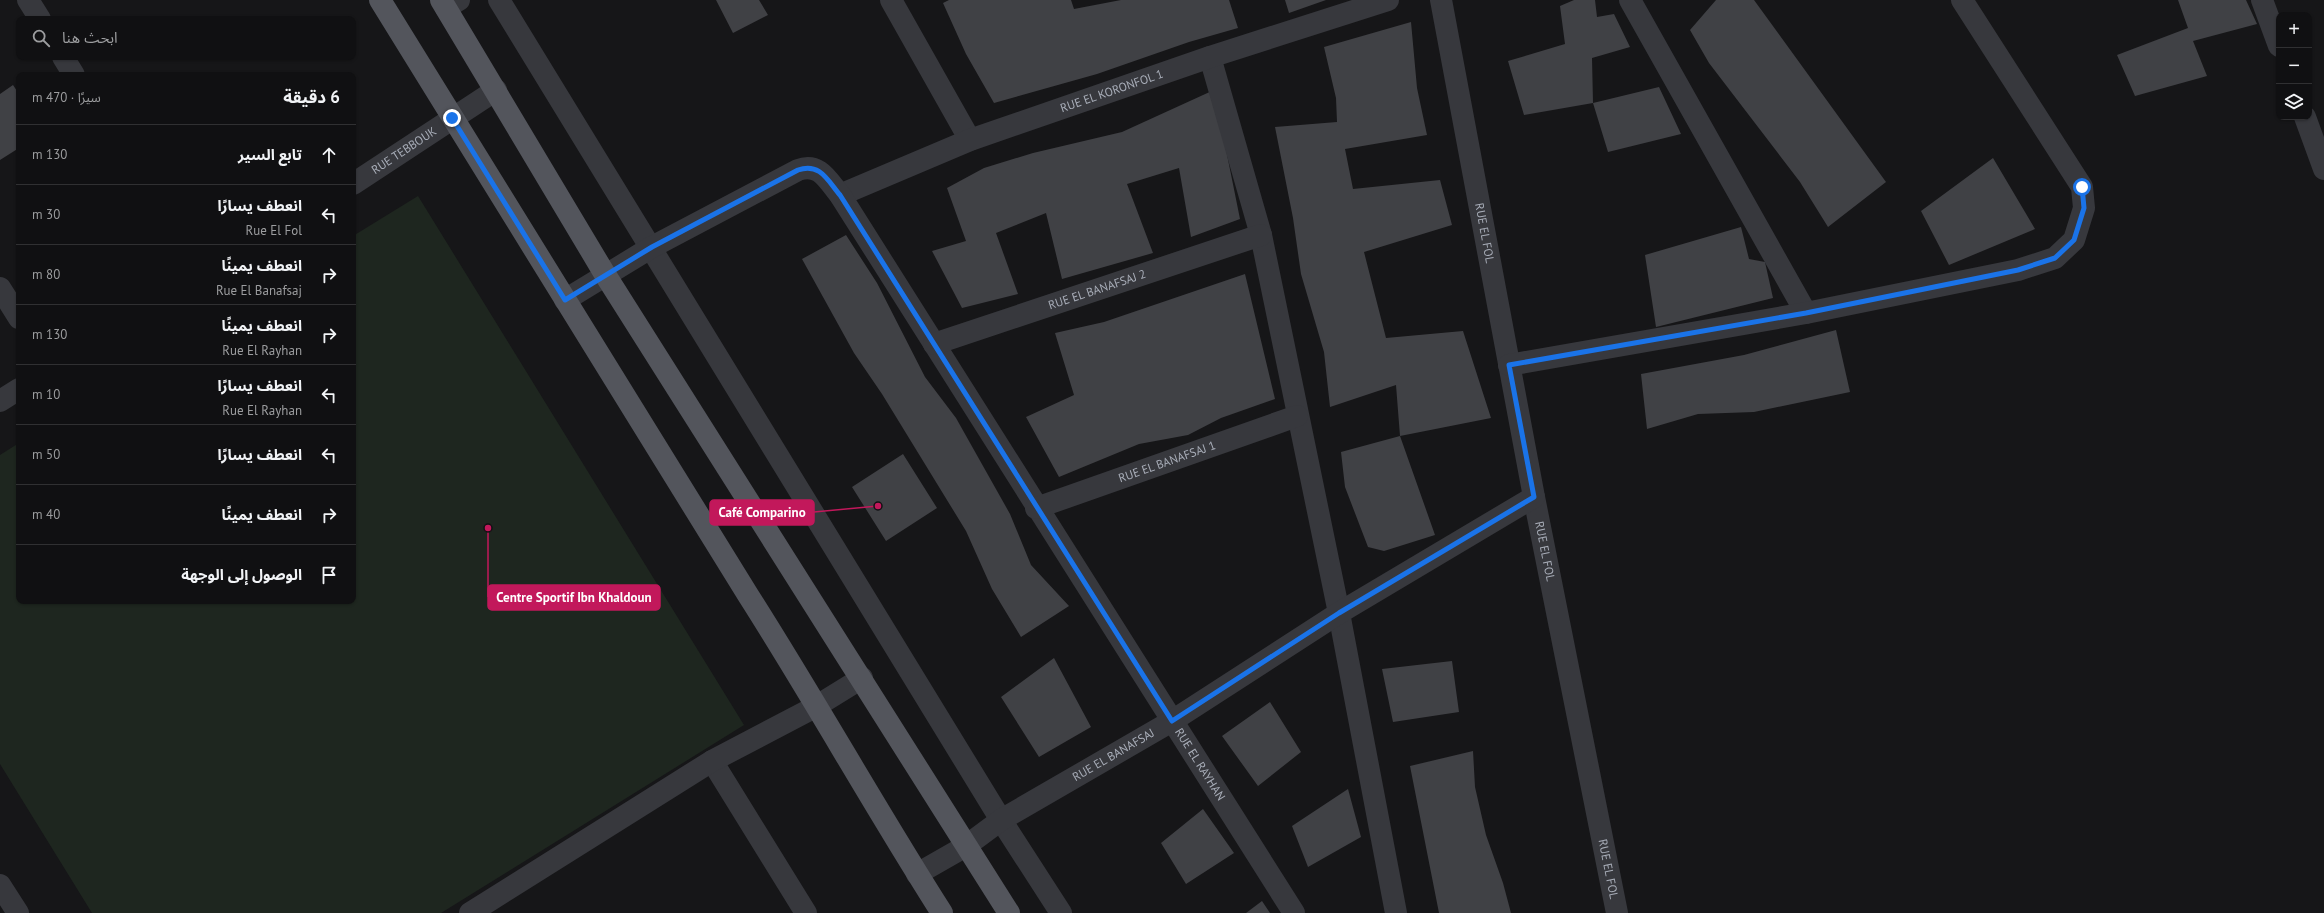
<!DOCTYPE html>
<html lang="ar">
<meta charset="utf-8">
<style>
body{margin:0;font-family:"PT Sans","Noto Sans Arabic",sans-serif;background:#1e1e20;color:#f1f3f6;direction:rtl}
.controls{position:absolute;right:12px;top:12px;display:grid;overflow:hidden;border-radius:8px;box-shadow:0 1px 3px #0004}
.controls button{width:36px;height:36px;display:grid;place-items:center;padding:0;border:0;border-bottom:1px solid #303032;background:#101012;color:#f1f3f6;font:20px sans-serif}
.stop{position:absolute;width:12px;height:12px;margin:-9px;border:3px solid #1a73e8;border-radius:50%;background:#fff}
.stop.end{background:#1a73e8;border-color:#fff;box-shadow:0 1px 4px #0008}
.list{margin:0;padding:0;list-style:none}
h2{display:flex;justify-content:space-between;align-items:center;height:52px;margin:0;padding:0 16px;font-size:17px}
h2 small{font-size:13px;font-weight:400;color:#9c9d9f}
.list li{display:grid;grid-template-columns:26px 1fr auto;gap:12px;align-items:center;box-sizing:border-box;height:60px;padding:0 16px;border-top:1px solid #303032}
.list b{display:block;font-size:15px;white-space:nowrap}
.list p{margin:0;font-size:13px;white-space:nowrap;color:#9c9d9f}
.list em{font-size:13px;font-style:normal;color:#9c9d9f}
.icon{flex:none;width:22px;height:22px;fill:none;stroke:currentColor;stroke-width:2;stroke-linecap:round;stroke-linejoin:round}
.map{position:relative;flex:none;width:2324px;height:913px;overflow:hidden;direction:ltr}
.search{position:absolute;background:#101012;box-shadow:0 1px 3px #0004;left:16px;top:16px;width:340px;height:44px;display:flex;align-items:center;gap:10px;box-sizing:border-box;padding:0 14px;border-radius:8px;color:#9c9d9f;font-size:15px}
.panel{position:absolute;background:#101012;box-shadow:0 1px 3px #0004;left:16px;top:72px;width:340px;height:532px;border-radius:8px;direction:rtl}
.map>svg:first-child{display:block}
.green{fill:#1e261f}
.building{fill:#404145}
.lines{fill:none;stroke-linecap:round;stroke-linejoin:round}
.minor{stroke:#37383d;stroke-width:22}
.major{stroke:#53555c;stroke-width:22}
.route{stroke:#1a73e8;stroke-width:5}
.labels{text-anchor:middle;stroke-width:3;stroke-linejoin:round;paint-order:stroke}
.street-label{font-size:12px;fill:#a8adb8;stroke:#111113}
.leader{fill:none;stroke:#c2185b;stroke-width:1.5}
.callout-dot{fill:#c2185b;stroke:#111113;stroke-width:1.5}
.callout{fill:#c2185b;stroke:#c2185b;stroke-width:1.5}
.callout-label{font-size:13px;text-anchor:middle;font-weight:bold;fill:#fff}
</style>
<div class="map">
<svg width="2324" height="913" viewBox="0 0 2324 913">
<rect width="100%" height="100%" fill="#161618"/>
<path class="green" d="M418,196l326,529 -303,188h-349l-92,-149v-309l19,-12v158h334v-365z"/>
<path class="building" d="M716,0h43l9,15 -35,18z
M949,0h122l3,9 47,-9h108l9,28 -49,14 -92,32 -103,29 -28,-49 -23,-51z
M1285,0h41l-37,13z
M1574,0h21l2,17 17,-3 16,33 -38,11 1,45 -69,12 -16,-54 57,-17 -5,-38z
M1716,0h38l132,182 -58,45 -28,-45 -91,-119 -19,-33z
M2178,0h68l11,24 -64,17 14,35 -72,20 -18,-41 71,-27z
M1411,22l6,66 10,47 -82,14 8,40 87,-9 12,45 -88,27 22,86 77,-7 28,87 -91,18 -4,-51 -66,22 -6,-55 -23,-78 -8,-56 -18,-91 62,-5 -1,-24 -12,-51z
M13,85l6,9v54l-19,12v-66z
M1659,87l22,47 -73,18 -15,-49z
M1214,90l26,129 -49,18 -12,-69 -52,16 26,69 -91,26 -16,-66 -50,20 22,61 -56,14 -30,-57 34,-10 -19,-53 37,-20 49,-15 89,-21z
M1993,158l42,71 -86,36 -28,-54z
M1741,227l8,32 16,3 8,36 -117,29 -11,-72z
M846,235l31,48 48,94 31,41 54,96 21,51 38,41 -48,31 -29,-48 -26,-58 -84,-137 -28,-41 -52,-94z
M1245,274l30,125 -54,19 -33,17 -49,9 -80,33 -33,-60 48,-22 -19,-62 49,-11z
M1836,330l14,62 -96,20 -56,2 -51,15 -6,-55 103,-19z
M1400,436l35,99 -51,16 -16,-4 -23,-60 -4,-35z
M903,454l34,54 -51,33 -34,-54z
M1054,658l37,69 -52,30 -38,-60z
M1452,661l7,51 -66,10 -11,-53z
M1270,702l31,50 -43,34 -36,-50z
M1473,751l2,36 11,48 17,48 8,30h-72l-29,-147z
M1348,789l13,48 -53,30 -16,-41z
M1203,809l31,44 -48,31 -25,-41z
M1262,901l8,12h-24z"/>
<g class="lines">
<g class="minor">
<path d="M28,0l12,19"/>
<path d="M499,0l502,820 60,93"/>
<path d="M891,0l79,140"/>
<path id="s1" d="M1441,0l93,497 83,416"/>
<path d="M1630,0l176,313"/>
<path d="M2262,0l17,46"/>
<path d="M446,8l13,-8"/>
<path d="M63,57l11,18"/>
<path d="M1210,57l51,178 78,378 57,300"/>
<path d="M2305,117l19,52"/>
<path id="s2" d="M353,184l143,-94"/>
<path id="s3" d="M840,195l130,-55 240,-83 178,-57"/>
<path d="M0,288l19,30"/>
<path id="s4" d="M565,300l87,-53 146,-77c22,-8 30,11 42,25l454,718"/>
<path id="s5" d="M934,344l327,-109"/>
<path d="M1509,365l297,-52 212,-43 37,-12 19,-18 10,-32 -2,-21 -120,-187"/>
<path d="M0,401l19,-12"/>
<path id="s6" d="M1036,508l261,-92"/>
<path d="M712,761l94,152"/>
<path id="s7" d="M917,874l49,-28 35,-26 171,-99 167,-108 195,-116"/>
<path d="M0,885l18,28"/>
<path d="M470,913l242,-152 103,-54 47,-29"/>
</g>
<path class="major" d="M380,0l368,595c67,105 127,213 194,318
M441,0l165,276 403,637"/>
</g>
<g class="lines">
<path class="route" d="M452,118l113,182 87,-53 146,-77c22,-8 30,11 42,25l332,526 167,-108 195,-116 -25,-132 297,-52 212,-43 37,-12 19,-18 10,-32 -2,-21"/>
</g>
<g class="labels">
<g class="street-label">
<text dy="4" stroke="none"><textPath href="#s3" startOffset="291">RUE EL KORONFOL 1</textPath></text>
<text dy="4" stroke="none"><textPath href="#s2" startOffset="61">RUE TEBBOUK</textPath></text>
<text dy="4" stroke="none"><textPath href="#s1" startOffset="237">RUE EL FOL</textPath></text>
<text dy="4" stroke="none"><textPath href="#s5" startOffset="172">RUE EL BANAFSAJ 2</textPath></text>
<text dy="4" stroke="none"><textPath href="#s6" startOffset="139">RUE EL BANAFSAJ 1</textPath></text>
<text dy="4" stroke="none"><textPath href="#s1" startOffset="561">RUE EL FOL</textPath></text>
<text dy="4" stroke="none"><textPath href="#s7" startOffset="230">RUE EL BANAFSAJ</textPath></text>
<text dy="4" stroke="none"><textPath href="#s4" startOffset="994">RUE EL RAYHAN</textPath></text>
<text dy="4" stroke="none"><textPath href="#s1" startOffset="885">RUE EL FOL</textPath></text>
</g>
</g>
<path class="leader" d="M878 506L814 512M488 528L488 597"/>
<g class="callout-dot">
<circle cx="878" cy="506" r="4"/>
<circle cx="488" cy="528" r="4"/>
</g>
<g class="callout">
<rect x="710" y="500" width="104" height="25" rx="4"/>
<rect x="488" y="585" width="172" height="25" rx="4"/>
</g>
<g class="callout-label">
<text x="762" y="517">Café Comparino</text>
<text x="574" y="602">Centre Sportif Ibn Khaldoun</text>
</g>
</svg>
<div class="controls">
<button>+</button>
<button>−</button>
<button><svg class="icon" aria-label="layers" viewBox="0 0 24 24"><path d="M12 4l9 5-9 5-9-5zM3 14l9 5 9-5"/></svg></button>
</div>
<div class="stop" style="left:2082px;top:187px"></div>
<div class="stop end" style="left:452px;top:118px"></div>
<div class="search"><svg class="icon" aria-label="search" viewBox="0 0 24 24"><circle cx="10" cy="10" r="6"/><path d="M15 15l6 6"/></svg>ابحث هنا</div>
<section class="panel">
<h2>6 دقيقة<small>سيرًا · 470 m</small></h2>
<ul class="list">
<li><svg class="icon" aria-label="ahead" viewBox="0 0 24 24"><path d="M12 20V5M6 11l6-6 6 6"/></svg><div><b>تابع السير</b></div><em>130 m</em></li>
<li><svg class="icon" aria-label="left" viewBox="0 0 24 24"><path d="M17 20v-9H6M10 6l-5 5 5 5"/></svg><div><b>انعطف يسارًا</b><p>Rue El Fol</p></div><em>30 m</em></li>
<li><svg class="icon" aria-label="right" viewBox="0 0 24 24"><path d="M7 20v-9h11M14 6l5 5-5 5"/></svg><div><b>انعطف يمينًا</b><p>Rue El Banafsaj</p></div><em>80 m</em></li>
<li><svg class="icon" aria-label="right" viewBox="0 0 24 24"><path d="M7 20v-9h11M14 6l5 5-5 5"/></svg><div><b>انعطف يمينًا</b><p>Rue El Rayhan</p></div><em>130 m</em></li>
<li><svg class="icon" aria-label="left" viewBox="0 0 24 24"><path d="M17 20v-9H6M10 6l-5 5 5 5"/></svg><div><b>انعطف يسارًا</b><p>Rue El Rayhan</p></div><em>10 m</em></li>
<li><svg class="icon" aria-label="left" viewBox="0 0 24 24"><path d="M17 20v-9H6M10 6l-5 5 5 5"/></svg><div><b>انعطف يسارًا</b></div><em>50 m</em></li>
<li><svg class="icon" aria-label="right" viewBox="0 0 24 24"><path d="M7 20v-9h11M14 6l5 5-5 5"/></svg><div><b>انعطف يمينًا</b></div><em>40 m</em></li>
<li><svg class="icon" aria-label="arrive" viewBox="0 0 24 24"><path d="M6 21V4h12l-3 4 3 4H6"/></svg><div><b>الوصول إلى الوجهة</b></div></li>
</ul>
</section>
</div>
